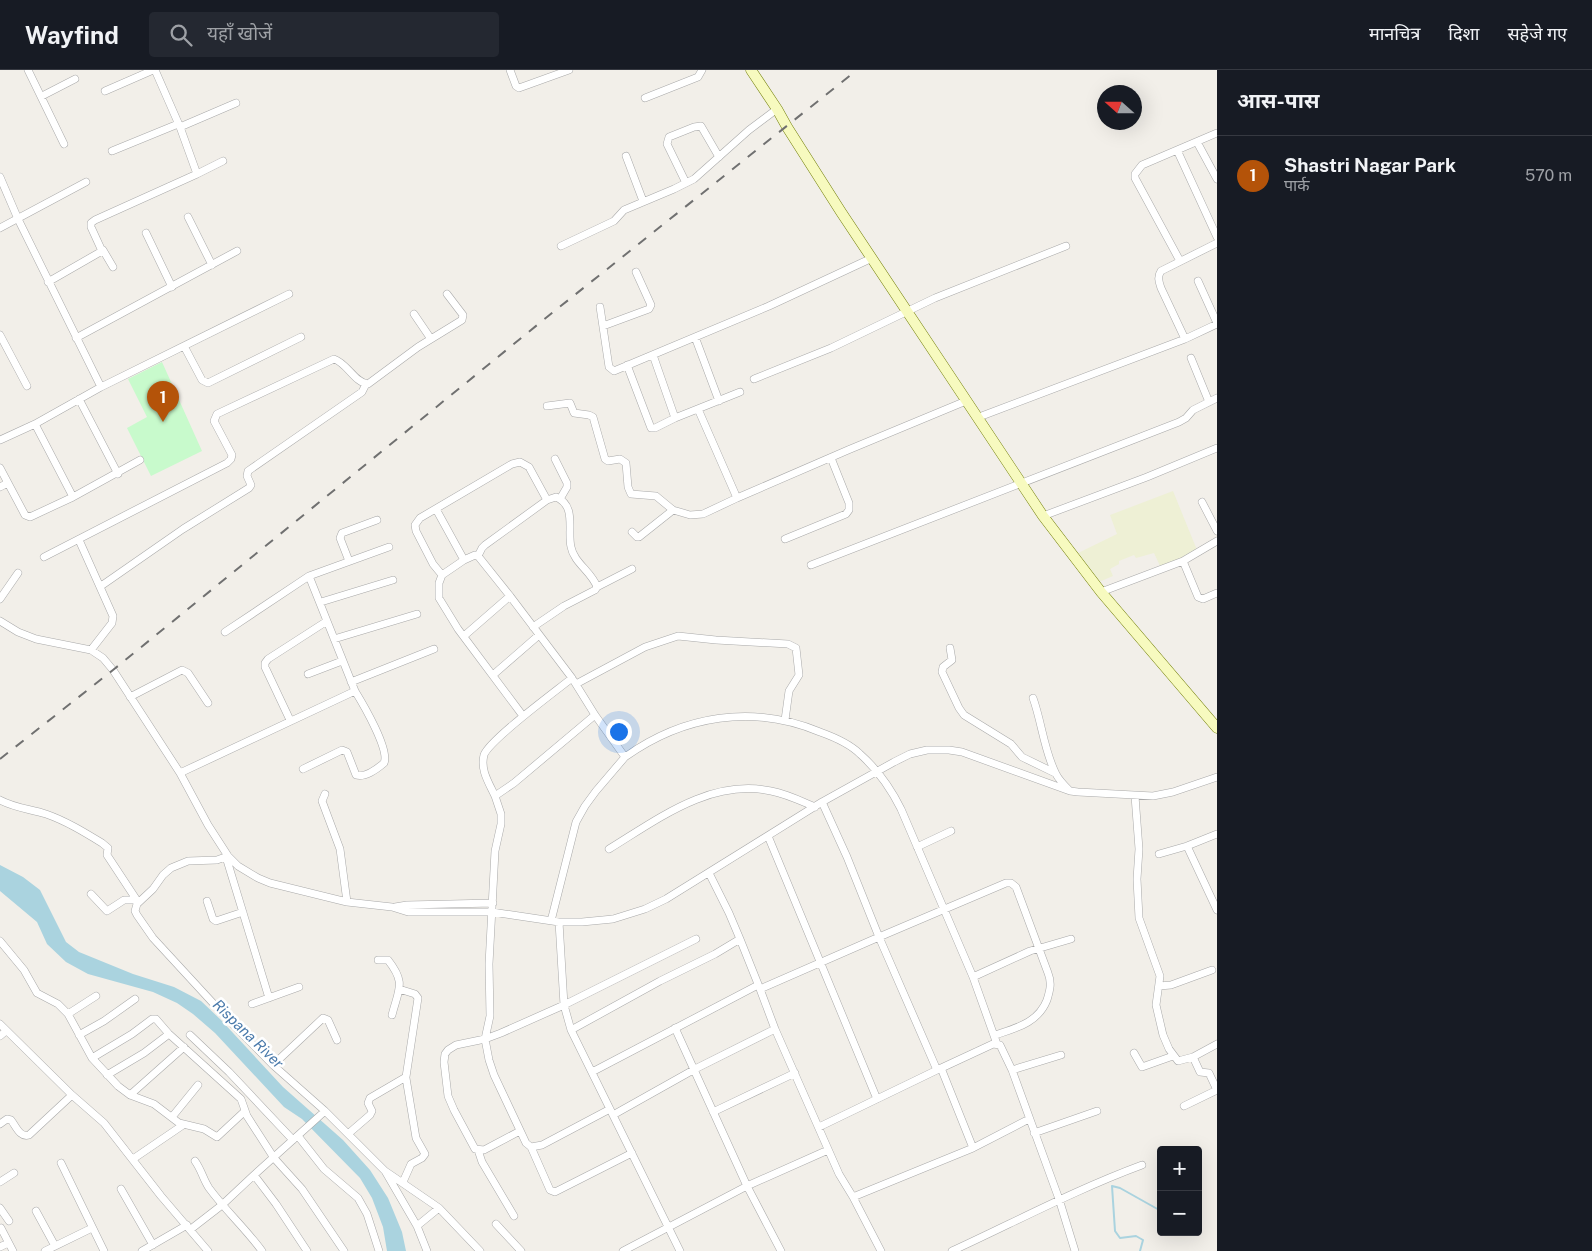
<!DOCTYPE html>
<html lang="hi">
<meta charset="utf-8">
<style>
body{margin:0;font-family:"Public Sans","Noto Sans Devanagari",sans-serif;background:#242831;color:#f1f3f6}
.controls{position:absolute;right:15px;bottom:15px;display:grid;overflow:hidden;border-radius:5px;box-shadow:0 5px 20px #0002}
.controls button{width:45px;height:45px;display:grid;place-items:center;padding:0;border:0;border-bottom:1px solid #363941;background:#171b24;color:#f1f3f6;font:25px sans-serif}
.compass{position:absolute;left:1097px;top:15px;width:45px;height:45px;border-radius:50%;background:#171b24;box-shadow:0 5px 20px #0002;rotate:291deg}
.you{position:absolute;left:618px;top:661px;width:18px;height:18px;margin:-12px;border:4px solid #fff;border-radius:50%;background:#1a73e8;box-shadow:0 0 0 8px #1a73e833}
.badge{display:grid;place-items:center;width:32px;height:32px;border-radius:50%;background:#b45309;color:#fff;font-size:16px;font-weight:700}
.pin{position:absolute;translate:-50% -41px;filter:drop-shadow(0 1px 2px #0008)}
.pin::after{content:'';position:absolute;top:26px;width:18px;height:15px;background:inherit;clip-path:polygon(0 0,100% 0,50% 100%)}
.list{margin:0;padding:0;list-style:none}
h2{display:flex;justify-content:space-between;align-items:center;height:65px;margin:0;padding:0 20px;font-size:21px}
h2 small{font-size:16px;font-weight:400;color:#9ea1a6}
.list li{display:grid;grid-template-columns:32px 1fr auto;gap:15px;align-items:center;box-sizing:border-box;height:80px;padding:0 20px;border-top:1px solid #363941}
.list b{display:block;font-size:19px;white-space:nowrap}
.list p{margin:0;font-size:16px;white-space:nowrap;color:#9ea1a6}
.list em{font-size:16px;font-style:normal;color:#9ea1a6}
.icon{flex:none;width:28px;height:28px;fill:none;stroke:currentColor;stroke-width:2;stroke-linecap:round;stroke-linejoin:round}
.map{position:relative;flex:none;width:1217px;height:1181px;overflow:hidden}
header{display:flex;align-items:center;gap:30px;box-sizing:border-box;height:70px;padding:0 25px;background:#171b24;border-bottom:1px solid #363941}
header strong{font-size:24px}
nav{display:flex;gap:28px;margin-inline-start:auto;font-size:18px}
.search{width:350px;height:45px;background:#242831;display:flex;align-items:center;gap:12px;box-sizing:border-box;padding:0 18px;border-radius:5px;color:#9ea1a6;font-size:19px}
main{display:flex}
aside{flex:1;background:#171b24}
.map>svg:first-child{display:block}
.farmland{fill:#eef0d5}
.park{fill:#c8facc}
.water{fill:#aad3df}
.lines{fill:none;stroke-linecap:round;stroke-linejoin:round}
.stream{stroke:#aad3df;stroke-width:2}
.street-casing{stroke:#a9a9a9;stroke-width:8}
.secondary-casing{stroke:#707d05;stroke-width:11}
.street{stroke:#fff;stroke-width:7}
.secondary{stroke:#f7fabf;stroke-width:10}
.rail{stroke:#707070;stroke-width:2;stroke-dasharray:10 10;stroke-linecap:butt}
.labels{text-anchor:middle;stroke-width:5;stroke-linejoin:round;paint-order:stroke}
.water-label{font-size:15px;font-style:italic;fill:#4a7aab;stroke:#fff}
</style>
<header>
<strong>Wayfind</strong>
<div class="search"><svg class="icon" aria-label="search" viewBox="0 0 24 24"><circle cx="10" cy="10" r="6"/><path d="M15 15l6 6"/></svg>यहाँ खोजें</div>
<nav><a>मानचित्र</a><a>दिशा</a><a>सहेजे गए</a></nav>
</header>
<main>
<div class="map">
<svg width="1217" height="1181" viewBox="0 0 1217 1181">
<rect width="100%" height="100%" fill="#f2efe9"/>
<path class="farmland" d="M1173,421l24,59 -15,9 -21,9 -7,-15 -18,5 -2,-3 -15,6v3l-9,5 3,7 -14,6 -23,-28 41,-20 -7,-19z"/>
<path class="park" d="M162,292l40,89 -51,25 -24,-48 20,-11 -19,-38z"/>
<path class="water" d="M0,795l23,12 17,13 26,52 13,10 54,22 41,13 27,14 20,19 62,67 60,53 27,30 18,28 14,34 4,19h-19l-4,-24 -11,-29 -12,-20 -58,-59 -18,-12 -69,-74 -22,-19 -16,-11 -24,-11 -65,-18 -22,-12 -19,-18 -10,-22 -37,-31z"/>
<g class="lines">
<path class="stream" d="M1140,1181l3,-11 -7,-4 -16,2 -5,-7 -3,-45 8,2 41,23"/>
<g class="street-casing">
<path id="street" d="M28,0l36,74
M510,0l6,16 3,2 50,-18
M105,21l48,-21
M42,26l33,-17
M645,28l53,-21 4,-7
M180,57l56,-24
M1197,72l20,37
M1177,80l40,87
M112,81l66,-27
M626,86l17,45
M197,104l26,-13
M0,107l18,42 83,168
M686,113l-19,-39 2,-7 25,-10 7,-1 18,31
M188,147l24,48
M0,158l86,-46
M146,163l26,54
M561,176l53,-25 10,-11 50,-21 20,-10 55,-49 28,-21
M103,180l10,17
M1180,191l-45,-83v-4l7,-9 75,-32
M1198,211l19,42
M48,212l54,-31 -11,-24v-4l4,-3 102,-46 -17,-47 -25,-57
M600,237l9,60 5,4 155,-65 103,-48
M414,244l17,25
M603,256l46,-17 2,-4 -15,-33
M0,265l27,51
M695,267l24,64
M76,268l161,-87
M1185,269l-24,-51c-2,-6 -4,-11 0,-17l56,-28
M184,276l18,34 6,3 93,-46
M653,285l22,63
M1191,288l18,44
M627,295l24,63h4l20,-10 65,-26
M754,309l77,-31 104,-50 131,-52
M79,329l39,75
M547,336l23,-3 4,10 15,2 4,2 12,42 3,2 12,-2 6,4 2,24 3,7 25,2 17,14 17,5 13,-1 34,-16
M698,339l39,89 111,-48 118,-49
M979,347l206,-78 32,-15
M35,354l38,73
M0,370l35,-16 66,-37 188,-93
M555,389l12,24v4l-7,12
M0,398l25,47 5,2 43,-20 67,-37
M0,417l8,-4
M1202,432l15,29
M436,439l28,51
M1043,446l104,-39 70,-29
M632,462l5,5h2l34,-27
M785,469l61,-25 3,-4v-7l-18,-45
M79,470l34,76 -1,7 -21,27
M478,486l4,-8 3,-3 62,-45 9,-3c21,9 11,33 15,50 3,16 21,25 26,40l-2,3 -31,16 -31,21
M44,487l183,-94 4,-4 1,-4 -18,-34 3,-7 117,-55c13,4 21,24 34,25l50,-37 44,-27 1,-5 -16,-21
M349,491l-9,-23 2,-5 35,-13
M1183,491l15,36 5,2 14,-6
M811,495l368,-143 7,-4 7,-8 24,-12
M442,505l-9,-11 -17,-33 -1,-6 5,-7 92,-54 8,-2 9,5 18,33
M309,506l80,-29
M101,516l82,-57 66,-41 2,-3 -4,-9 1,-5 114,-79 4,-8
M597,517l35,-18
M1101,522l82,-31 34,-20
M0,529l18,-26
M321,532l72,-22
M0,551l18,11 18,7 55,11 12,8 10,12 67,103 28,52 20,31 10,10 20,12 12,5 77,19 45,5 16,5h84l67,10h23l31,-3 32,-10 21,-10 156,-97 72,-40 16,-8 17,-4h22l13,2 108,39 8,1 75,4 20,-4 44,-15
M225,562l84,-56 18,45
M464,566l46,-40
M334,569l83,-25
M950,578l2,12 -9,7 -1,5 17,36 5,7 47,29 11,13 33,16
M308,604l34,-13
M493,605l46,-40
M572,608c-16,13 -83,62 -88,77 -4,15 5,28 11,41l19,-13 81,-68
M351,612l83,-33
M576,614l69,-37 33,-11 38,4 72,4 8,4 3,27 -10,16 -4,29
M130,627l52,-27 6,3 20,30
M1033,628c9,25 11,53 23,76 3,6 8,11 13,16
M523,646l-65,-87 -19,-31v-15l3,-8 22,-15 11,-5 3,1 32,40 62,82 23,37 30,42 -29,34 -11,15 -9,16 -25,99
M290,650l-25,-53v-4l3,-4 59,-38 28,70
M625,687c59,-42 128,-53 195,-25 14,5 30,12 40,22 17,15 31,35 41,55l72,168 24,67
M180,703l175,-82c8,13 35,59 29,72 -7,6 -19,15 -28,12l-9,-23 -5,-2 -39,19
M325,724l-3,7 18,48 7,53
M495,726l6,18v10l-6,27 -6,113 1,52 -5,23 4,21 5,15 32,68 5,4 11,-2 68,-36
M1135,726l4,53 -2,30 2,39 21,58 -4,29 7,30 6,14 9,12 15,-4 24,-13
M0,730c15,8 30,9 46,14 20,7 38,18 56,29l6,5 -1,7 31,47
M822,732l25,55 32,80 127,-54h5l5,4 32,86c4,10 2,17 -1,27 -9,23 -31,28 -52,35
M768,766l109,263
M1187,776l30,64
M917,777l34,-16
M609,779c49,-30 102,-71 162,-58 16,3 30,10 44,16
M1159,784l28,-8 30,-12
M228,786l-11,4 -29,1 -17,7 -8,7 -10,14 -16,15 -2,7 2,4 16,23 70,76 50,51 52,46 60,60 32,55 10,25
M226,787l43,141
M91,824l16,17 17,-11h13
M207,831l6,18 3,2 27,-9
M395,837l12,-2 86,-2
M559,852l5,83 7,25
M740,869l20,50 119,-52 58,133 56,-26 7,1 12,25 47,129 16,52
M0,871l24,29 13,23 21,11 10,10 24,44 26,28 12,9 24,9 25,19 25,6 13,8 28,-26
M378,890h10c18,23 11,28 4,55
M973,907l57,-26 41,-12
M1159,916l12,-1 41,-15
M252,934l47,-17
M68,944l28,-18
M0,954l72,71 32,28 57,73 47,55
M675,958l72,158 34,65
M775,959l64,145 14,23 28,54
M79,965l25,-14 31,-22
M190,965l39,37 64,68
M0,966l6,-5
M1134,983l8,14 31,-11
M1193,987l7,15 9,1 8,17
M92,988l40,-24 20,-15h4l13,15 72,65 6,17 27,42 28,31 42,62
M273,995l50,-47 5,2 9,20
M941,998l32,80
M1012,1000l49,-15
M592,1002l166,-87
M107,1005l37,-22 25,-19
M130,1025l54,-48
M1184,1036l33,-16
M713,1042l82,-39
M613,1045l82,-46 80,-40 -15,-40
M172,1047l26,-32
M0,1054l7,-5 4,1c5,6 9,18 18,15l43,-40
M819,1057l118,-57
M520,1061l-36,19 -9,-1 -21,-39 -6,-14 -4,-34 1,-8 3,-4 8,-5 29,-6 16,-6 63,-28 132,-66
M1034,1063l63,-22
M348,1064l22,-19 2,-4 -4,-8 2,-5 36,-21 12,-79 -3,-4 -16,-5
M298,1066l26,33 34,29 9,16 12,37
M531,1077l19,43 5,2 77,-39
M478,1080l4,12 32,54
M133,1089l50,-34
M195,1091c7,10 8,18 14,27 16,22 37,41 53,63
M61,1093l43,88
M385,1101l54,37 41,43
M0,1112l14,-9
M403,1112l8,-18 11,-6 3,-4 -9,-16 -10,-60
M121,1119l32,56
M853,1127l120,-49 56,-29
M0,1138l9,13
M36,1141l19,35
M496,1154l25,27
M417,1156l22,-18
M1,1158l12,23
M191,1159l31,-24 32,-30
M0,1177l8,-4
M45,1181l47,-23
M142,1181l45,-26
M307,1181l-31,-47 -22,-29 71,-64
M623,1181l124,-65 81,-36
M680,1181l-109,-221 89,-49 55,-27 25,-15 -11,-26 -20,-40
M952,1181c63,-29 125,-62 190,-86"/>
</g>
<g class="secondary-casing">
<path id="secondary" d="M751,0l26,39 10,18 54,85 202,304 58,76 116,136"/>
</g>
<use href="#street" class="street"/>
<use href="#secondary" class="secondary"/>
<path class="rail" d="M0,689l113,-89 434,-353 310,-247"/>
</g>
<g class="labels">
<g class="water-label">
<text transform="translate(248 964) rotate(44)" y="5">Rispana River</text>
</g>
</g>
</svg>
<div class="controls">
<button>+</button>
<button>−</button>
</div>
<svg class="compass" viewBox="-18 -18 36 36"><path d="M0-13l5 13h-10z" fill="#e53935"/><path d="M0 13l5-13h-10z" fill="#9ea1a6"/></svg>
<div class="you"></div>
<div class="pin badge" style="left:163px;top:352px">1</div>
</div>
<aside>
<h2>आस-पास<small></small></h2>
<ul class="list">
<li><span class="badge">1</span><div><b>Shastri Nagar Park</b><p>पार्क</p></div><em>570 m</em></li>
</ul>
</aside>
</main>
